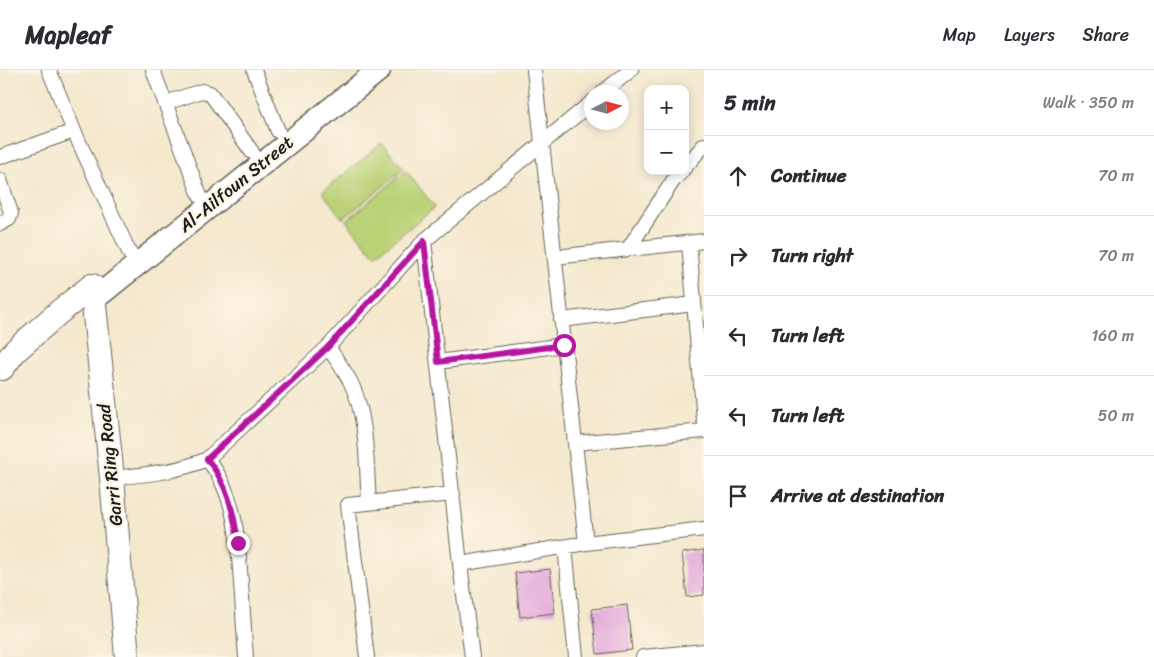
<!DOCTYPE html>
<meta charset="utf-8">
<style>
body{margin:0;font-family:Sriracha,sans-serif;background:#f7f7f7;color:#2b2b33}
.controls{position:absolute;right:15px;top:15px;display:grid;overflow:hidden;border-radius:10px;box-shadow:0 2px 12px #0003}
.controls button{width:45px;height:45px;display:grid;place-items:center;padding:0;border:0;border-bottom:1px solid #e1e1e2;background:#fff;color:#2b2b33;font:25px sans-serif}
.compass{position:absolute;left:584px;top:15px;width:45px;height:45px;border-radius:50%;background:#fff;box-shadow:0 2px 12px #0003;rotate:84deg}
.stop{position:absolute;width:15px;height:15px;margin:-11px;border:4px solid #b5179e;border-radius:50%;background:#fff}
.stop.end{background:#b5179e;border-color:#fff;box-shadow:0 1px 5px #0008}
.list{margin:0;padding:0;list-style:none}
h2{display:flex;justify-content:space-between;align-items:center;height:65px;margin:0;padding:0 20px;font-size:21px}
h2 small{font-size:16px;font-weight:400;color:#7c7c81}
.list li{display:grid;grid-template-columns:32px 1fr auto;gap:15px;align-items:center;box-sizing:border-box;height:80px;padding:0 20px;border-top:1px solid #e1e1e2}
.list b{display:block;font-size:19px;white-space:nowrap}
.list em{font-size:16px;font-style:normal;color:#7c7c81}
.icon{flex:none;width:28px;height:28px;fill:none;stroke:currentColor;stroke-width:2;stroke-linecap:round;stroke-linejoin:round}
.map{position:relative;flex:none;width:704px;height:587px;overflow:hidden}
header{display:flex;align-items:center;gap:30px;box-sizing:border-box;height:70px;padding:0 25px;background:#fff;border-bottom:1px solid #e1e1e2}
header strong{font-size:24px}
nav{display:flex;gap:28px;margin-inline-start:auto;font-size:18px}
main{display:flex}
aside{flex:1;background:#fff}
.map>svg:first-child{display:block}
.green{fill:#bad176;stroke:#6b7649}
.building{fill:#e4abdd}
.lines{fill:none;stroke-linecap:round;stroke-linejoin:round}
.minor-casing{stroke:#68635a;stroke-width:16}
.primary-casing{stroke:#68635a;stroke-width:25}
.trunk-casing{stroke:#68635a;stroke-width:26}
.minor{stroke:#fff;stroke-width:14}
.primary{stroke:#fff;stroke-width:22}
.trunk{stroke:#fff;stroke-width:24}
.route{stroke:#b5179e;stroke-width:6}
.labels{text-anchor:middle;stroke-width:5;stroke-linejoin:round;paint-order:stroke}
.street-label{font-size:18px;fill:#1c1c1c;stroke:#fcf5e5}
</style>
<header>
<strong>Mapleaf</strong>
<nav><a>Map</a><a>Layers</a><a>Share</a></nav>
</header>
<main>
<div class="map">
<svg width="704" height="587" viewBox="0 0 704 587">
<rect width="100%" height="100%" fill="#fcf5e5"/>
<filter id="ink" filterUnits="userSpaceOnUse"><feTurbulence type="fractalNoise" baseFrequency=".02" numOctaves="2"/><feDisplacementMap in="SourceGraphic" scale="10" xChannelSelector="R" yChannelSelector="G"/><feConvolveMatrix kernelMatrix="1 2 1 2 8 2 1 2 1" color-interpolation-filters="sRGB"/></filter>
<filter id="wash" filterUnits="userSpaceOnUse"><feTurbulence type="fractalNoise" baseFrequency=".0096" numOctaves="4" result="noise"/><feDisplacementMap in="SourceGraphic" scale="20" xChannelSelector="R" yChannelSelector="G"/><feGaussianBlur stdDeviation="1.12" result="paint"/><feColorMatrix in="noise" values="0 0 0 0 0 0 0 0 0 0 0 0 0 0 0 0 0 1.4 0 .05"/><feComposite in="paint" operator="in"/></filter>
<g filter="url(#wash)">
<rect width="100%" height="100%" fill="#f4e8cd"/>
<path class="green" d="M382,73l22,26 -61,50 -21,-27z
M406,101l29,36 -60,49 -29,-35z"/>
<g id="blocks">
<path class="building" d="M704,480v45l-17,2 -5,-44z
M550,499l5,44 -35,4 -5,-44z
M627,535l5,45 -35,4 -5,-45z"/>
</g>
</g>
<g filter="url(#ink)">
<use href="#blocks" fill-opacity="0" stroke="#68635a" stroke-width="1"/>
<g class="lines">
<g class="minor-casing">
<path id="minor" d="M49,0l25,61 56,123
M153,0l47,126
M254,0l24,61
M534,0l52,473
M603,22l28,-22
M165,33l37,-12 8,2 42,59
M0,87l74,-26
M685,97l19,-22
M0,110l11,33 -2,6 -9,5
M424,171l36,323 12,93
M689,173l15,177
M628,179l45,-68 9,-10
M555,187l149,-16
M561,250l133,-16
M328,277c8,12 17,24 23,36 17,34 15,82 18,119
M438,292l126,-17
M575,373l129,-12
M207,389c29,34 31,81 34,125 2,24 3,49 5,73
M112,408c30,-3 67,-6 95,-19l121,-112 96,-106 168,-139
M565,477l11,110
M460,494l126,-21 118,-14
M367,587l-19,-152 105,-11
M643,587l61,-6"/>
</g>
<g class="primary-casing">
<path id="primary" d="M93,230l286,-230"/>
</g>
<g class="trunk-casing">
<path id="trunk" d="M92,216l20,192 15,179
M2,298l13,-17 43,-38 34,-27"/>
</g>
<use href="#minor" class="minor"/>
<use href="#primary" class="primary"/>
<use href="#trunk" class="trunk"/>
</g>
</g>
<g class="lines" filter="url(#ink)">
<path class="route" d="M238,473c-4,-30 -11,-61 -31,-84l121,-112 96,-106 14,121 126,-17"/>
</g>
<g class="labels">
<g class="street-label">
<text transform="translate(236 114) rotate(-39)" y="6">Al-Ailfoun Street</text>
<text transform="translate(110 395) rotate(-96)" y="6">Garri Ring Road</text>
</g>
</g>
</svg>
<div class="controls">
<button>+</button>
<button>−</button>
</div>
<svg class="compass" viewBox="-18 -18 36 36"><path d="M0-13l5 13h-10z" fill="#e53935"/><path d="M0 13l5-13h-10z" fill="#7c7c81"/></svg>
<div class="stop" style="left:564px;top:275px"></div>
<div class="stop end" style="left:238px;top:473px"></div>
</div>
<aside>
<h2>5 min<small>Walk · 350 m</small></h2>
<ul class="list">
<li><svg class="icon" aria-label="ahead" viewBox="0 0 24 24"><path d="M12 20V5M6 11l6-6 6 6"/></svg><div><b>Continue</b></div><em>70 m</em></li>
<li><svg class="icon" aria-label="right" viewBox="0 0 24 24"><path d="M7 20v-9h11M14 6l5 5-5 5"/></svg><div><b>Turn right</b></div><em>70 m</em></li>
<li><svg class="icon" aria-label="left" viewBox="0 0 24 24"><path d="M17 20v-9H6M10 6l-5 5 5 5"/></svg><div><b>Turn left</b></div><em>160 m</em></li>
<li><svg class="icon" aria-label="left" viewBox="0 0 24 24"><path d="M17 20v-9H6M10 6l-5 5 5 5"/></svg><div><b>Turn left</b></div><em>50 m</em></li>
<li><svg class="icon" aria-label="arrive" viewBox="0 0 24 24"><path d="M6 21V4h12l-3 4 3 4H6"/></svg><div><b>Arrive at destination</b></div></li>
</ul>
</aside>
</main>
